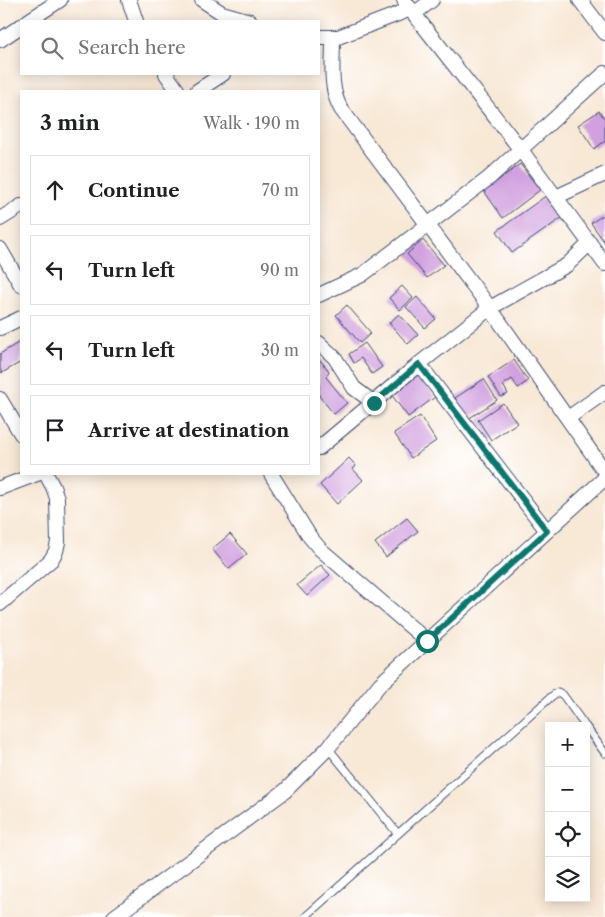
<!DOCTYPE html>
<meta charset="utf-8">
<style>
body{margin:0;font-family:"Libre Caslon Text",serif;background:#f2f2f2;color:#202124}
.controls{position:absolute;right:15px;bottom:15px;display:grid;overflow:hidden;border-radius:0px;box-shadow:0 2px 12px #0003}
.controls button{width:45px;height:45px;display:grid;place-items:center;padding:0;border:0;border-bottom:1px solid #e0e0e0;background:#fff;color:#202124;font:25px sans-serif}
.stop{position:absolute;width:15px;height:15px;margin:-11px;border:4px solid #0f766e;border-radius:50%;background:#fff}
.stop.end{background:#0f766e;border-color:#fff;box-shadow:0 1px 5px #0008}
.list{margin:0;padding:0;list-style:none}
h2{display:flex;justify-content:space-between;align-items:center;height:65px;margin:0;padding:0 20px;font-size:21px}
h2 small{font-size:16px;font-weight:400;color:#757577}
.list li{display:grid;grid-template-columns:32px 1fr auto;gap:15px;align-items:center;box-sizing:border-box;height:70px;margin:0 10px 10px;padding:0 10px;border:1px solid #e0e0e0;border-radius:0px}
.list b{display:block;font-size:19px;white-space:nowrap}
.list em{font-size:16px;font-style:normal;color:#757577}
.icon{flex:none;width:28px;height:28px;fill:none;stroke:currentColor;stroke-width:2;stroke-linecap:round;stroke-linejoin:round}
.map{position:relative;flex:none;width:605px;height:917px;overflow:hidden}
.search{position:absolute;background:#fff;box-shadow:0 2px 12px #0003;left:20px;top:20px;width:300px;height:55px;display:flex;align-items:center;gap:12px;box-sizing:border-box;padding:0 18px;border-radius:0px;color:#757577;font-size:19px}
.panel{position:absolute;background:#fff;box-shadow:0 2px 12px #0003;left:20px;top:90px;width:300px;height:385px;border-radius:0px}
.map>svg:first-child{display:block}
.building{fill:#d1a1df}
.lines{fill:none;stroke-linecap:round;stroke-linejoin:round}
.service-casing{stroke:#3c4b70;stroke-width:9}
.minor-casing{stroke:#3c4b70;stroke-width:16}
.service{stroke:#fff;stroke-width:7}
.minor{stroke:#fff;stroke-width:14}
.route{stroke:#0f766e;stroke-width:6}
</style>
<div class="map">
<svg width="605" height="917" viewBox="0 0 605 917">
<rect width="100%" height="100%" fill="#fff"/>
<filter id="ink" filterUnits="userSpaceOnUse"><feTurbulence type="fractalNoise" baseFrequency=".02" numOctaves="2"/><feDisplacementMap in="SourceGraphic" scale="10" xChannelSelector="R" yChannelSelector="G"/><feConvolveMatrix kernelMatrix="1 2 1 2 8 2 1 2 1" color-interpolation-filters="sRGB"/></filter>
<filter id="wash" filterUnits="userSpaceOnUse"><feTurbulence type="fractalNoise" baseFrequency=".0096" numOctaves="4" result="noise"/><feDisplacementMap in="SourceGraphic" scale="20" xChannelSelector="R" yChannelSelector="G"/><feGaussianBlur stdDeviation="1.12" result="paint"/><feColorMatrix in="noise" values="0 0 0 0 0 0 0 0 0 0 0 0 0 0 0 0 0 1.4 0 .05"/><feComposite in="paint" operator="in"/></filter>
<g filter="url(#wash)">
<rect width="100%" height="100%" fill="#f8e8d6"/>
<g id="blocks">
<path class="building" d="M599,111l6,8v22l-11,8 -16,-24z
M520,164l20,26 -37,28 -19,-27z
M547,195l16,22 -51,36 -15,-22z
M605,214v29l-14,-20z
M423,240l21,25 -17,13 -20,-24z
M402,286l11,12 -13,12 -11,-12z
M417,297l19,22 -11,9 -19,-21z
M347,305l24,28 -11,10 -24,-28z
M399,314l19,21 -10,9 -19,-21z
M21,341v21l-19,11 -2,-4v-15z
M365,343l17,24 -10,7 -11,-16 -7,5 -5,-9z
M319,359l10,12 -3,6 21,26 -13,11 -15,-18z
M514,360l14,21 -10,7 -6,-9 -9,6 5,9 -7,3 -13,-20z
M418,374l17,23 -27,20 -17,-23z
M484,379l13,21 -29,19 -13,-21z
M503,403l14,20 -26,17 -13,-20z
M420,416l16,25 -25,17 -17,-25z
M349,458l7,8 -3,3 10,11 -26,24 -17,-19z
M407,518l11,13 -32,26 -11,-14z
M230,534l17,20 -18,15 -17,-20z
M321,565l9,10 -23,21 -10,-11z"/>
</g>
</g>
<g filter="url(#ink)">
<use href="#blocks" fill-opacity="0" stroke="#3c4b70" stroke-width="1"/>
<g class="lines">
<g class="service-casing">
<path id="service" d="M586,727l19,26
M328,748l70,86
M305,917l247,-221 6,-4 5,3 22,31"/>
</g>
<g class="minor-casing">
<path id="minor" d="M129,0l7,21
M202,0l20,13 28,8
M404,0l10,14 18,-14
M580,0l25,33
M414,14l107,136 84,114
M28,21l32,-21
M319,37h19l73,-28
M333,38c0,23 -4,51 8,71l149,199 115,164
M0,40l21,-14
M166,74l12,17
M197,91l26,-17
M556,197l49,-23
M0,219l21,-13
M0,249l21,36
M319,295l43,-20 127,-97 116,-105
M0,328l21,-10
M319,343l16,15 19,30 20,15
M419,364l128,167
M0,399l21,35
M568,418l37,-26
M319,448l100,-84 71,-56 77,-43 23,-22
M271,474l39,63 10,12 107,92
M0,488l37,-14
M0,604l51,-44 5,-9 2,-9 -1,-44 -4,-11 -7,-13
M114,917l171,-126 43,-43 52,-64 225,-206"/>
</g>
<use href="#service" class="service"/>
<use href="#minor" class="minor"/>
</g>
</g>
<g class="lines" filter="url(#ink)">
<path class="route" d="M374,403l45,-39 128,167 -120,110"/>
</g>
</svg>
<div class="controls">
<button>+</button>
<button>−</button>
<button><svg class="icon" aria-label="locate" viewBox="0 0 24 24"><circle cx="12" cy="12" r="6"/><path d="M12 2v4M12 18v4M2 12h4M18 12h4"/></svg></button>
<button><svg class="icon" aria-label="layers" viewBox="0 0 24 24"><path d="M12 4l9 5-9 5-9-5zM3 14l9 5 9-5"/></svg></button>
</div>
<div class="stop" style="left:427px;top:641px"></div>
<div class="stop end" style="left:374px;top:403px"></div>
<div class="search"><svg class="icon" aria-label="search" viewBox="0 0 24 24"><circle cx="10" cy="10" r="6"/><path d="M15 15l6 6"/></svg>Search here</div>
<section class="panel">
<h2>3 min<small>Walk · 190 m</small></h2>
<ul class="list">
<li><svg class="icon" aria-label="ahead" viewBox="0 0 24 24"><path d="M12 20V5M6 11l6-6 6 6"/></svg><div><b>Continue</b></div><em>70 m</em></li>
<li><svg class="icon" aria-label="left" viewBox="0 0 24 24"><path d="M17 20v-9H6M10 6l-5 5 5 5"/></svg><div><b>Turn left</b></div><em>90 m</em></li>
<li><svg class="icon" aria-label="left" viewBox="0 0 24 24"><path d="M17 20v-9H6M10 6l-5 5 5 5"/></svg><div><b>Turn left</b></div><em>30 m</em></li>
<li><svg class="icon" aria-label="arrive" viewBox="0 0 24 24"><path d="M6 21V4h12l-3 4 3 4H6"/></svg><div><b>Arrive at destination</b></div></li>
</ul>
</section>
</div>
